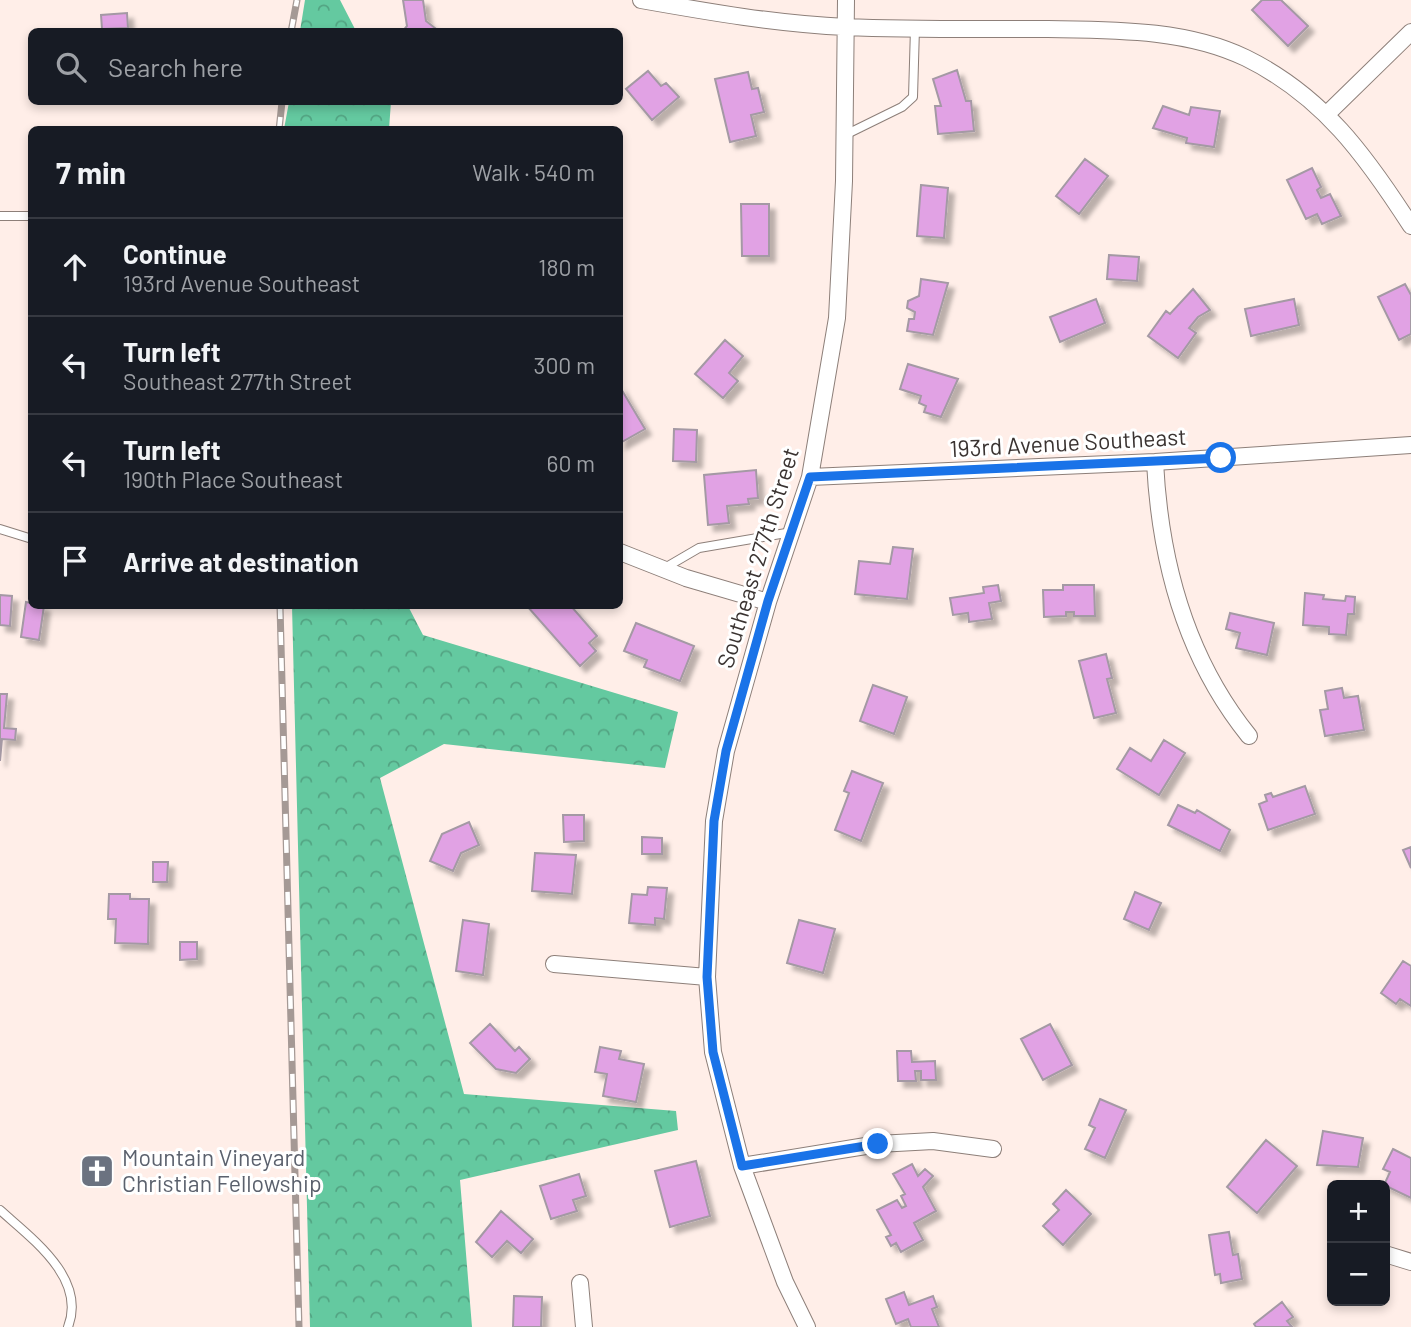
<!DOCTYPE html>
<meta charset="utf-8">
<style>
body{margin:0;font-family:Barlow,sans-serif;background:#20242c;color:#f1f3f6}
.controls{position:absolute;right:21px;bottom:21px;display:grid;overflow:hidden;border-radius:10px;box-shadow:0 4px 10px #0003}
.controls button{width:63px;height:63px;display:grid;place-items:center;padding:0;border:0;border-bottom:2px solid #363941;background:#171b24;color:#f1f3f6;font:35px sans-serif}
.stop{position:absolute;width:21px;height:21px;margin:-16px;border:5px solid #1a73e8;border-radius:50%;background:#fff}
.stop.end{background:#1a73e8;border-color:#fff;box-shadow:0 2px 7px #0008}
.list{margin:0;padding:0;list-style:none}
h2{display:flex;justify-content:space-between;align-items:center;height:91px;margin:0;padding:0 28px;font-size:30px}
h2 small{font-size:23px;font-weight:400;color:#9ea1a6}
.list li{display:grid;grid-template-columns:46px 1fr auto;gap:21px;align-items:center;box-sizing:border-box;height:98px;padding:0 28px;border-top:2px solid #363941}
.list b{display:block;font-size:26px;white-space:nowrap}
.list p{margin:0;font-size:23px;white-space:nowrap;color:#9ea1a6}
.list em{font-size:23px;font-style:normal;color:#9ea1a6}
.icon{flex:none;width:38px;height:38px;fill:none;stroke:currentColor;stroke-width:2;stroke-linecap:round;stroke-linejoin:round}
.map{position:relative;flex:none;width:1411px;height:1327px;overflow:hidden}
.search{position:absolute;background:#171b24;box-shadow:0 4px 10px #0003;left:28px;top:28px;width:595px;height:77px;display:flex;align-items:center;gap:18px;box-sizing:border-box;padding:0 24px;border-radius:10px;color:#9ea1a6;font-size:26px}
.panel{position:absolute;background:#171b24;box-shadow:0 4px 10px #0003;left:28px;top:126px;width:595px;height:483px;border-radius:10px}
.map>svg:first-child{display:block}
.forest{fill:url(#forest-crowns)}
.building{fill:#e1a2e4;stroke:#a499a4;stroke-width:2;filter:url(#shadow)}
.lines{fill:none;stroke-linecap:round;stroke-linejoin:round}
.lane-casing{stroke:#8d7f79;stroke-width:10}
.street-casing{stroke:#8d7f79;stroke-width:18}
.lane{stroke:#fff;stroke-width:8}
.street{stroke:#fff;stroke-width:16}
.rail-casing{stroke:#a59995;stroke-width:7}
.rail{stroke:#fff;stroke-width:4.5;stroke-dasharray:13;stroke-linecap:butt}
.route{stroke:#1a73e8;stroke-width:9}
.labels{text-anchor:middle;stroke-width:6;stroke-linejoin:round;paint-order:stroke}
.street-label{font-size:23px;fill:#3a3331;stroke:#fff}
.worship-label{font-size:23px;fill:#5b616d;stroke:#fff;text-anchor:start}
</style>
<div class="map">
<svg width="1411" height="1327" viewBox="0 0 1411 1327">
<defs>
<pattern id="forest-crowns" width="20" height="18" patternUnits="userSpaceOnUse" patternTransform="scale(1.75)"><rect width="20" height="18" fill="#64c9a0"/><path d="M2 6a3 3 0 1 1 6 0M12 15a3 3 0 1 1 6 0" fill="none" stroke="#53a483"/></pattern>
<filter id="shadow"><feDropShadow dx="6" dy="6" stdDeviation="2" flood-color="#0004"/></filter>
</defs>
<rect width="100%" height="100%" fill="#ffeee8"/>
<path class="forest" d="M305,0h35l16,31h-56z
M289,102h102l-2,27h-105z
M292,606h116l15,29 255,77 -13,56 -221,-24 -64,34 84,316 212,17 2,19 -218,50 12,147h-162z"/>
<path class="building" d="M403,0h20l3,21 14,11h-38l5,-6z
M1262,0h19l27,26 -20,20 -36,-36z
M127,13l1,15 -26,1 -1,-14z
M957,70l9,31h5l3,30 -36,3 -3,-28h6l-8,-27z
M648,71l13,15 5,-3 13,14 -27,23 -26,-31z
M748,72l4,17 6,-1 6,24 -13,3 5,21 -26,6 -15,-63z
M1163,106l26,9 2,-8 29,4 -6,36 -28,-4 1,-5 -34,-10z
M1085,159l23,17 -29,38 -23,-18z
M1312,168l9,19 -4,3 4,8 9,-4 11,22 -19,8 -5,-10 -11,5 -19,-39z
M921,185l27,3 -4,50 -27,-2z
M741,204h28v52h-27z
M1109,255l30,2 -2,24 -30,-2z
M921,279l27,4 -15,52 -26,-4 2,-12h5l1,-7 -8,-4 1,-7 11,-5z
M1405,284l6,11v39l-12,6 -21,-43z
M1193,289l17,21 -12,7 -9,11 7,5 -18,25 -30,-22 18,-25 4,3z
M1096,299l9,24 -45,19 -10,-25z
M1294,299l5,26 -48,11 -6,-27z
M725,340l18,16 -14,17 9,8 -15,17 -28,-24z
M908,364l50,15 -17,38 -17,-5 2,-6 -7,-3 2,-7 -21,-7z
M620,387l25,42 -25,14z
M674,429l23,1 -1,32 -23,-1z
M756,470l2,28 -10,1 1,5 -22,2 2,17 -21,2 -4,-50z
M893,547l20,2 -6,50 -52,-5 4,-33 31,3z
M998,585l3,16 -12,2 3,16 -23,3 -1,-9 -15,2 -3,-17 34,-5 -1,-6z
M1063,585h31l1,31h-21v-4h-8v4l-22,1 -1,-27h20z
M1305,593l19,2 -1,4 22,2 1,-5 9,1 -1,17h-6l-2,21 -17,-1v-7l-26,-2z
M0,595l12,1 -2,30 -10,-1z
M26,602l18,4 -5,34 -18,-3z
M527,606h44l26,30 -8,7 7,8 -16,15z
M1230,613l44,10 -7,32 -31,-7 4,-15 -14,-4z
M636,623l58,23 -14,35 -36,-14 3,-7 -23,-9z
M1106,654l6,24 -5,1 9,34 -22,5 -15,-57z
M873,685l34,12 -13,37 -34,-13z
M1342,688l2,10 14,-2 6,34 -39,6 -5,-26 8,-1 -3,-18z
M0,694h7l-3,34 12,1 -1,11 -13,-1 -2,22z
M1164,740l21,13 -26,42 -42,-26 13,-21 21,13z
M852,771l31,12 -22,58 -26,-11 14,-37 -5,-2z
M1305,786l10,28 -47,16 -9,-26 8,-3 -2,-6 6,-2 2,4z
M1178,805l17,8 2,-3 33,20 -10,21 -52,-26z
M563,815h21v26l-20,1z
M469,822l10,23 -18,8 -8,18 -23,-10 12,-27z
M642,837l20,1v16h-20z
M1411,847v21l-8,-18z
M535,853l41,2 -4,39 -40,-3z
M153,862h15l-1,20h-14z
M648,887l19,1 -3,31 -9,-1v7l-26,-2 3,-29 15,1z
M1135,892l26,11 -12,27 -25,-11z
M109,894h21v5h19l-1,45 -33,-1 1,-24h-8z
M463,920l26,4 -6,51 -27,-4z
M799,920l36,9 -12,44 -36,-10z
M180,942h17v17l-17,1z
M1403,961l8,5v40l-11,-7 -4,5 -15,-11z
M490,1024l25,27 4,-4 11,12 -14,14 -20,-4 -26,-26z
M1050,1024l22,41 -29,15 -22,-41z
M600,1047l21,4 -2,8 25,5 -8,38 -33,-6 4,-22 -12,-2z
M897,1051h14l1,11 23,-1 1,19h-15v-9h-6l1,10h-18z
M1100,1099l26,11 -21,48 -20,-9 10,-21 -6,-3z
M1323,1131l40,7 -5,29 -41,-2z
M1266,1140l31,26 -40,47 -30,-26z
M1393,1149l18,9v40l-27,-13 6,-13 -7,-3z
M696,1161l14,55 -40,11 -15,-56z
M912,1164l6,12 7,-7 8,7 -10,11 13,24 -22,12 9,17 -22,12 -5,-9 -5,3 -5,-9 5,-2 -14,-25 20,-10 5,8 4,-2 -5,-10 4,-2 -12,-20z
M579,1174l7,22 -13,4 4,11 -26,8 -11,-33z
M1066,1190l25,24 -28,31 -20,-19 16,-16 -6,-6z
M501,1211l32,28 -12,14 -14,-12 -15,16 -16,-15z
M1229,1232l4,23 5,-1 4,25 -21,4 -1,-9 -5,1 -6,-40z
M904,1292l5,13 24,-9 4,11 -5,2 7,18h-28l-3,-8 -12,5 -10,-25z
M514,1296l28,1 -1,30h-28z
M1282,1302l11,15 -6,4 5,6h-36l-2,-3z"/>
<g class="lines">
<g class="lane-casing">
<path id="lane" d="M845,135l57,-28 11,-10 2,-69
M0,216h31
M0,529l32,10
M663,569l36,-21 93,-16
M0,1210c31,28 87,68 68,117"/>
</g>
<g class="street-casing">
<path id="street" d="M641,0c68,12 136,24 205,27 67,3 135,2 202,2 66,1 138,0 198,29 77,38 120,98 165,168
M1328,113l83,-81
M1155,462c5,99 31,196 94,274
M810,477l345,-15 256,-17
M620,552l66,26 82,24
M554,964l153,13
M742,1166l136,-22 55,-3 60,8
M1385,1254l26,8
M580,1283l4,44
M807,1327l-22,-45 -43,-116 -29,-114 -6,-75 7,-156 12,-70 42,-149 42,-125 27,-159 7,-137 2,-181"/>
</g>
<use href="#lane" class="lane"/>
<use href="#street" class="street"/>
<g class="rail-casing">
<path id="rail" d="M291,32l6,-32
M279,130l3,-28
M280,606l19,721"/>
</g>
<use href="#rail" class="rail"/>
</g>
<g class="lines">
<path class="route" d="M878,1144l-136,22 -29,-114 -6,-75 7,-156 12,-70 42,-150 42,-124 411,-19"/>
</g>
<defs>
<g id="church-square" transform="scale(1.75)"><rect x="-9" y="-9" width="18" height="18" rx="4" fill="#6b7280" stroke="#fff"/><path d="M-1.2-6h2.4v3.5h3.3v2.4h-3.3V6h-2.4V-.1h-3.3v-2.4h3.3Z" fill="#fff"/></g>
</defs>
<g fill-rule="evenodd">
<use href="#church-square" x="97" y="1171"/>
</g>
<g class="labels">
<g class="street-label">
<text transform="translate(1068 443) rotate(-3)" y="8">193rd Avenue Southeast</text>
<text transform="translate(758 558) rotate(-73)" y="8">Southeast 277th Street</text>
</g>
<g class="worship-label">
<text x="122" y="1166">Mountain Vineyard<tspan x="122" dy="26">Christian Fellowship</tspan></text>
</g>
</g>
</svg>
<div class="controls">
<button>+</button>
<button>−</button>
</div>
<div class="stop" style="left:1221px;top:458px"></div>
<div class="stop end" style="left:878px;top:1144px"></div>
<div class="search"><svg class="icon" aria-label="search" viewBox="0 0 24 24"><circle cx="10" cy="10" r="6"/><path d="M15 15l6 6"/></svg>Search here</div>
<section class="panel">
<h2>7 min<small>Walk · 540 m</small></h2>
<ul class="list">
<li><svg class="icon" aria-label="ahead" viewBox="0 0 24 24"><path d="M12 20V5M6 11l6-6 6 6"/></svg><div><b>Continue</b><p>193rd Avenue Southeast</p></div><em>180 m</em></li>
<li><svg class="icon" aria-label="left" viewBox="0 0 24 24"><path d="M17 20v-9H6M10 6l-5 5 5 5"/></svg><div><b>Turn left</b><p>Southeast 277th Street</p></div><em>300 m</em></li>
<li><svg class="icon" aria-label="left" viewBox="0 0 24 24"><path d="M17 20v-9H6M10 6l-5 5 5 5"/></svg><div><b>Turn left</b><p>190th Place Southeast</p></div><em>60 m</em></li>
<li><svg class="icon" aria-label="arrive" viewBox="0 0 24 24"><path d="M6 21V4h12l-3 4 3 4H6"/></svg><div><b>Arrive at destination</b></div></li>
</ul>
</section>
</div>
